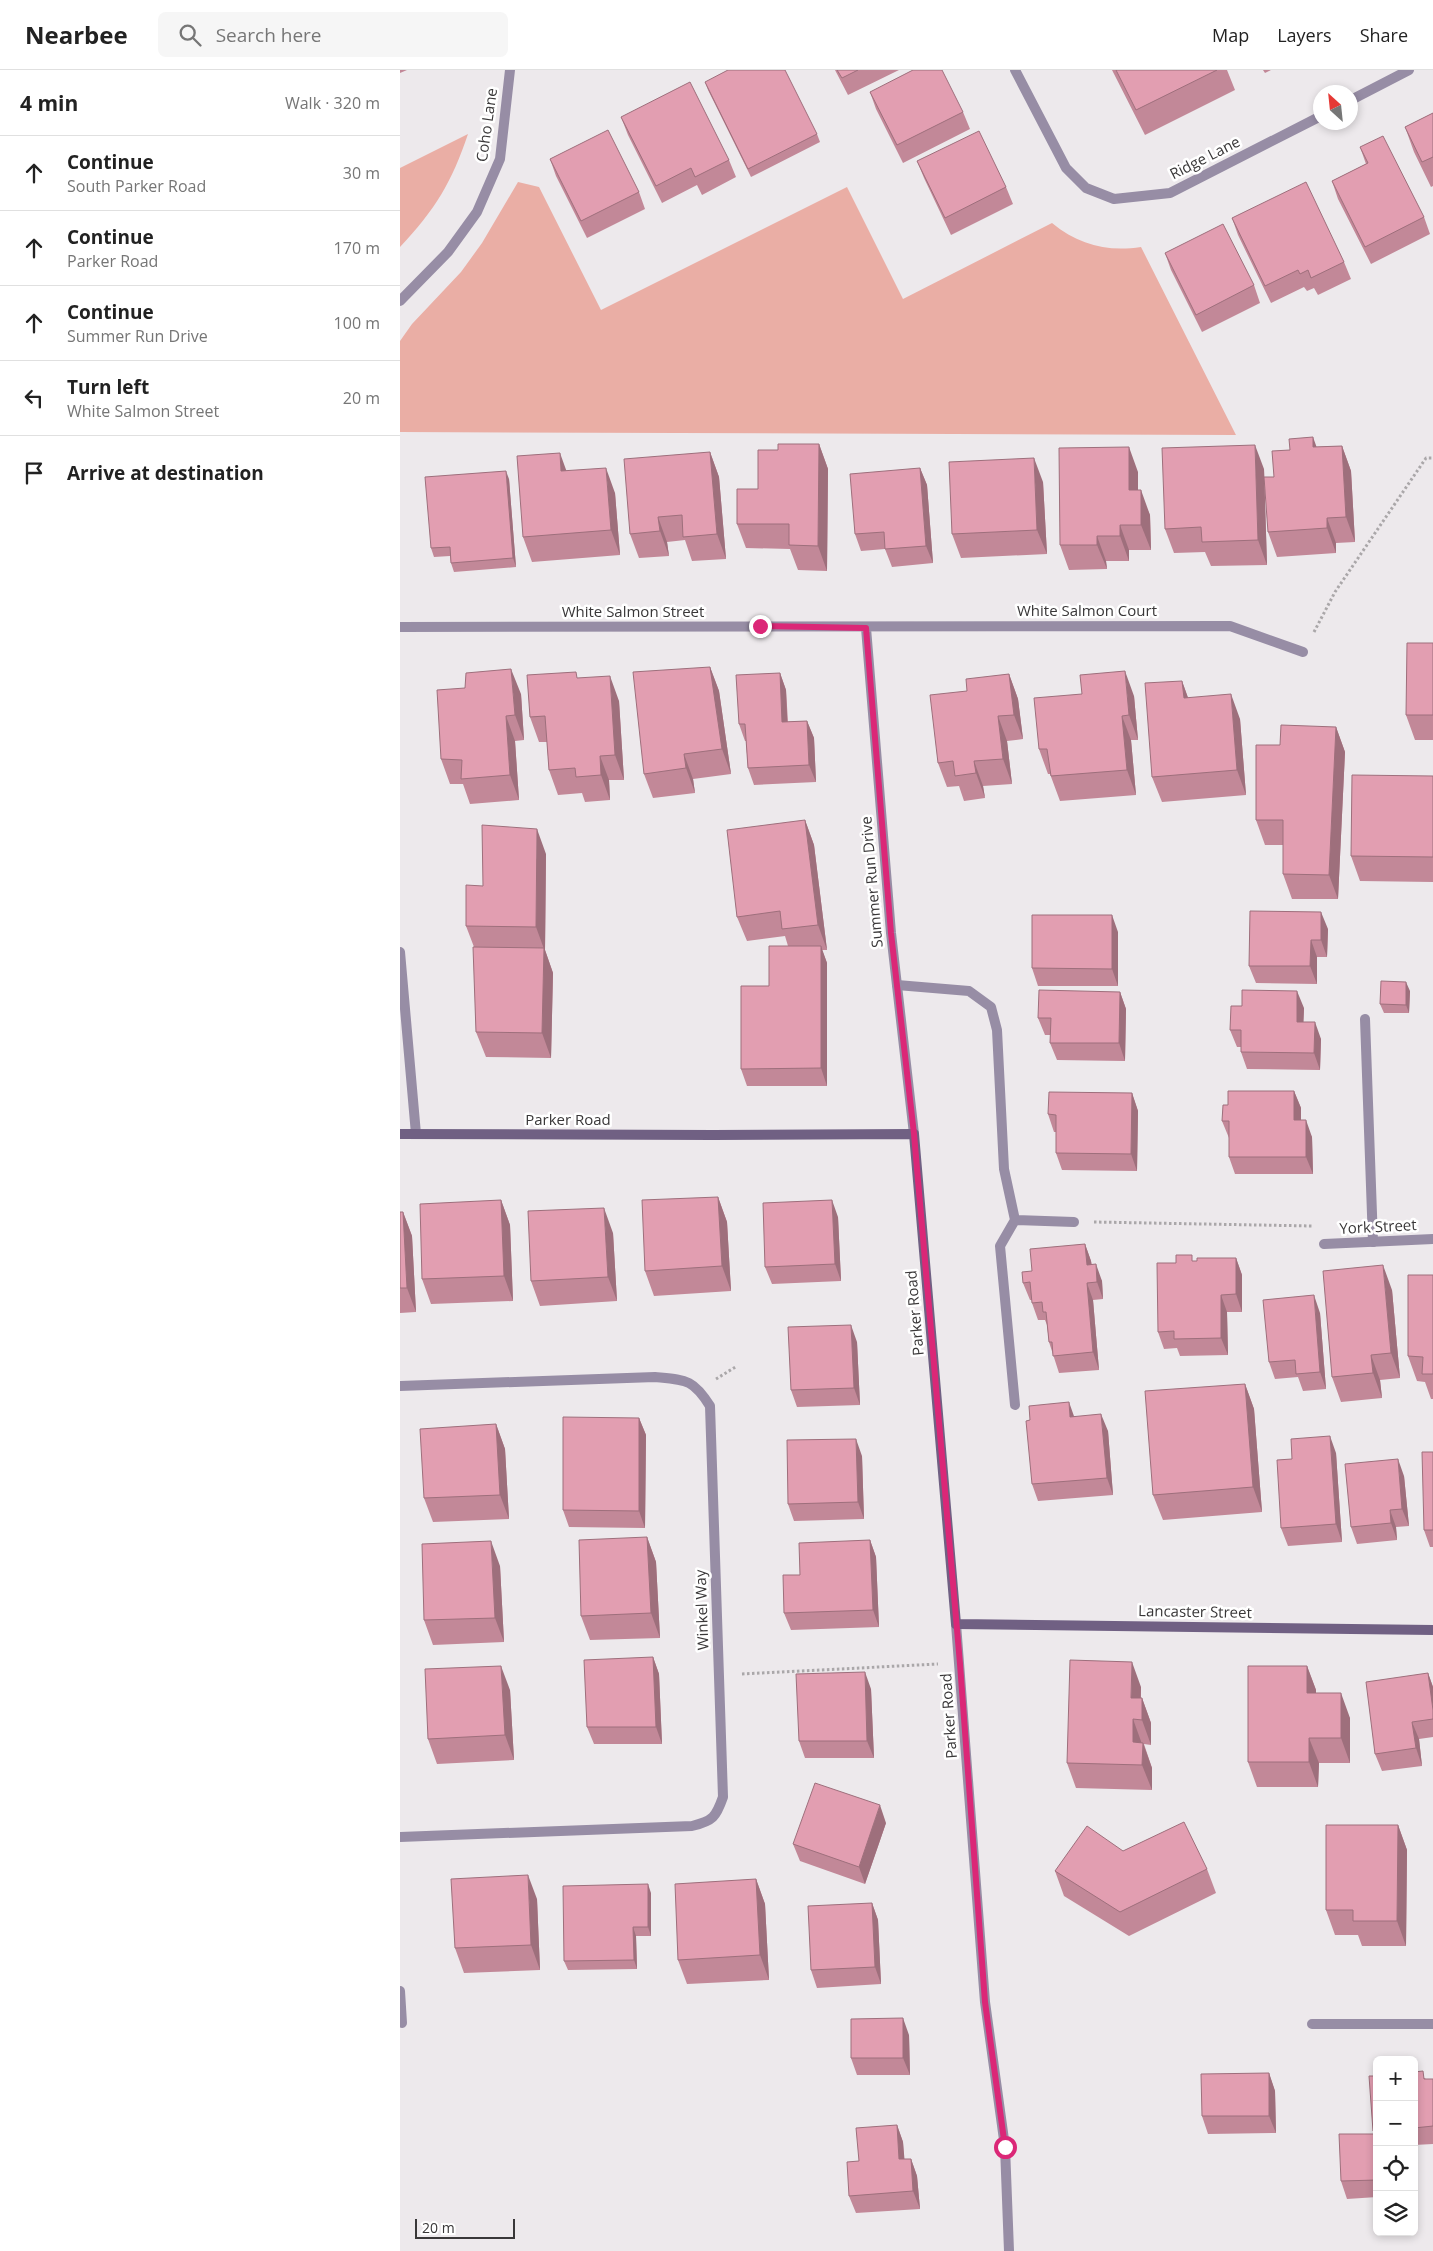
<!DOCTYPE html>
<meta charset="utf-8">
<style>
body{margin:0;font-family:"Open Sans",sans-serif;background:#f6f6f6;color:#222}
.controls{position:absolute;right:15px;bottom:15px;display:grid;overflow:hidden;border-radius:8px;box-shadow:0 2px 8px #0003}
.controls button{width:45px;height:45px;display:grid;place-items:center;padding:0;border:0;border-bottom:1px solid #e0e0e0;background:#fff;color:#222;font:25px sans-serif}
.compass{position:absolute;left:913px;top:15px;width:45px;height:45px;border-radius:50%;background:#fff;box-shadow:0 2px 8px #0003;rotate:333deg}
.scale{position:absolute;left:15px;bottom:12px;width:100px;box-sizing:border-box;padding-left:5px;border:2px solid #393738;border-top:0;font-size:14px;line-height:18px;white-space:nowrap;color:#393738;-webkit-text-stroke:4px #fff;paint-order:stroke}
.stop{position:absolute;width:15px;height:15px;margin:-11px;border:4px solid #db2777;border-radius:50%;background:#fff}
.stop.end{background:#db2777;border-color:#fff;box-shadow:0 1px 5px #0008}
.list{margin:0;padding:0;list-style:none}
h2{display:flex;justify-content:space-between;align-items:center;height:65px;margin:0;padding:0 20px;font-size:21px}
h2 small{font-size:16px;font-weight:400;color:#767676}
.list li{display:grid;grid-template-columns:32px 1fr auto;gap:15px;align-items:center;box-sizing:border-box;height:75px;padding:0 20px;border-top:1px solid #e0e0e0}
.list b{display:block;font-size:19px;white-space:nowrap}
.list p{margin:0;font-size:16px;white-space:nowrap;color:#767676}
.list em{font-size:16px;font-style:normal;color:#767676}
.icon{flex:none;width:28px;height:28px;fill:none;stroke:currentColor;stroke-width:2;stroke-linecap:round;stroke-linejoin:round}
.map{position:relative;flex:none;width:1033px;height:2181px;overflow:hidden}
header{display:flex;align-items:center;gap:30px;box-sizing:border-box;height:70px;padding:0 25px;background:#fff;border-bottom:1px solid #e0e0e0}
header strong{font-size:24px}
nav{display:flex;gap:28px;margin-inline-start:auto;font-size:18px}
.search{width:350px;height:45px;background:#f6f6f6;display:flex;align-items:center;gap:12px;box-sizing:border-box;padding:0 18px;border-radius:8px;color:#767676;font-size:19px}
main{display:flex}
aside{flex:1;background:#fff}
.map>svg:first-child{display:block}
.green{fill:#eaaea5}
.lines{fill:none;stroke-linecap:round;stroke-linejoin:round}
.path{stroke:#aaa7a9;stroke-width:3;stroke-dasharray:2.5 2.5;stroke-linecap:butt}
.lane{stroke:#978da5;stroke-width:10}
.street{stroke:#978da5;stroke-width:10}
.secondary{stroke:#706083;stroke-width:10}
.wall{fill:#c28898}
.shaded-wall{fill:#9e6f7c}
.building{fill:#e29eb1;stroke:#9e6f7c}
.route{stroke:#db2777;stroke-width:6}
.labels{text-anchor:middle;stroke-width:5;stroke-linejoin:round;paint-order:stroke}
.street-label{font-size:15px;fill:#393738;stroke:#fff}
</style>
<header>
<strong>Nearbee</strong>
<div class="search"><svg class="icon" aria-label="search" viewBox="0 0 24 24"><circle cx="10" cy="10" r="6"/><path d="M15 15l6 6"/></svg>Search here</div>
<nav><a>Map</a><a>Layers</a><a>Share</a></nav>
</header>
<main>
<aside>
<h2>4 min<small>Walk · 320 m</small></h2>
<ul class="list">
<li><svg class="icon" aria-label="ahead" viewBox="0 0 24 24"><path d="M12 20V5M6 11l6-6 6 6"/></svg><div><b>Continue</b><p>South Parker Road</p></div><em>30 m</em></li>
<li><svg class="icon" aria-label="ahead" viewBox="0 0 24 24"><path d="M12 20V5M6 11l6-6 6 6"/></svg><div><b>Continue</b><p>Parker Road</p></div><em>170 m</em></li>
<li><svg class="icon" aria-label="ahead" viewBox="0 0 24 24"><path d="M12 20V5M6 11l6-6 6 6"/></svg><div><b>Continue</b><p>Summer Run Drive</p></div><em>100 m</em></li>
<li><svg class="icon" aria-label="left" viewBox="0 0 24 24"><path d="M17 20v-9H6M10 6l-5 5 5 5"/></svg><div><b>Turn left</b><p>White Salmon Street</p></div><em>20 m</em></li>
<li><svg class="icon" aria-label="arrive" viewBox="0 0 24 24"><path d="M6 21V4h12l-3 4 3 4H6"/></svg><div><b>Arrive at destination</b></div></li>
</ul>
</aside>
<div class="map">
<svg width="1033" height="2181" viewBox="0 0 1033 2181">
<rect width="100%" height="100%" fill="#ede9ec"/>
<path class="green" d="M68,64c-16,48 -33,76 -68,113v-79z
M118,112l21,5 62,123 246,-123 56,112 149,-76c27,22 55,29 89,24l95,188 -836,-3v-91l12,-17 49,-52 21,-29z"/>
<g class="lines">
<path class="path" d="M914,562l21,-40 91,-134h7
M694,1152l218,4
M316,1309l21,-13
M342,1604l196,-10"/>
<path class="lane" d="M497,915l72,6 22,16 6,23 7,139 11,51 59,2
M965,949l8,223
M615,1150l-15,26 15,159"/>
<path class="street" d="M615,0l51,98 20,20 28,11 56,-6 151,-77
M951,30l58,-30
M0,231l48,-49 29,-40 23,-53 10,-89
M0,557l830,-1 73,26
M466,558l25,305 23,201
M0,882l16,182
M924,1174l109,-5
M0,1316l255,-9c31,3 38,2 55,29l13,391c-7,20 -10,24 -31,29l-292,11
M556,1554l29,378 20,145 4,104
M0,1921l2,32
M912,1954h121"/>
<path class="secondary" d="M0,1064l313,1 201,-1 42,490 477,6"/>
</g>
<path class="wall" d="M0,0h7l-7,3z
M435,0h64l-51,25z
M712,0h115l8,20 -90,45z
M863,0h8l-6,3z
M305,12l112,52 3,8 -69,35 -43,-87z
M470,22l93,20 7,17 -67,34 -27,-54z
M1033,43v73l-2,1 -17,-35 -9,-25z
M221,47l108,43 7,17 -34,18 -5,-10 -35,18 -34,-68z
M960,77l64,70 6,17 -59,30 -33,-65 -6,-18 34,-17z
M150,89l89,33 6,17 -58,29 -31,-62z
M517,91l89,26 7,17 -62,31 -27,-57z
M832,148l112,44 7,17 -33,16 -4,-7 -7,3 -3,-4 -33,16 -33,-68z
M765,183l89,32 6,18 -58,29 -31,-62z
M419,374l9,25 -1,102 -29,-1 -8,-21 -44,-1 -9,-24 21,-35 20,-39z
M942,376l9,25 4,71 -19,1v10l-59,4 -9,-25 6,-55 42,-30z
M310,382l9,25 7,82 -34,2 -7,-21 -18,2 2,14 -30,2 -9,-24z
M520,398l7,17 6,78 -41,4 -7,-18 -24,2 -6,-17z
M864,399l3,96 -56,1 -6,-14 -31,1 -9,-24z
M166,401l49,22 5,62 -88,7 -9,-25z
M738,402v18l12,25 1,35h-22v11h-23l1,8 -38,1 -9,-25z
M109,409l7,88 -62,5 -3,-9 -1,-7 -16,1 -3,-9z
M643,412l4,72 -86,4 -9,-24z
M1033,573v97h-18l-9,-25z
M310,597l9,24 12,83 -38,5 2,14 -42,5 -9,-24z
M380,603l6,17 2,32 19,-1 7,17 2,44 -62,3 -6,-17 -2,-27h-1l-6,-17z
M609,604l9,25 5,40 -16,2 5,43 -29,2 2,12 -21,3 -5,-15 -12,1 -9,-24 29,-72z
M179,608l40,23 5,79h-15l1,20 -25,2 -3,-9 -24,2 -9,-25 -2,-28h-8l-9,-25z
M782,611l6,17 52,21 6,76 -84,7 -10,-25z
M121,624l3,46 -9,1 4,59 -49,4 -7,-20h-13l-9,-25z
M734,626l4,44h-7l5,55 -76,6 -10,-27h-2l-9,-25z
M936,657l9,25 -7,147h-46l-9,-25v-29h-18l-9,-25 24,-75z
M1033,706v106l-73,-1 -9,-25z
M405,750l9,25 13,105h-5l5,13v123h-80l-6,-17 28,-83 19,-40 -3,-10 -38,5 -10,-24z
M146,784l-1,96 8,23 -2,85 -65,-1 -10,-25 -2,-85 -8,-21 17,-40z
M928,859l-1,28h-10v27l-61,-1 -7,-17z
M718,862v54h-80l-6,-18z
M1010,921l-1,22h-25l-4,-9z
M720,922l6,17 -1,52 -68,-1 -7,-17 1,-8h-6l-7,-17z
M904,938l-1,14 18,17 -1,31 -73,-1 -6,-17v-5h-4l-7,-17z
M894,1021l7,17v12l11,17 1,37h-78l-6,-17v-19l-7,-17 6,-16z
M732,1023l6,18 -1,60 -75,-1 -6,-17v-21h-2l-6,-18z
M318,1127l9,25 4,69 -77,5 -9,-25z
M101,1130l9,25 3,76 -82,3 -9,-25z
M0,1142h3l9,24 4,76 -16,1z
M438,1147l3,64 -69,3 -7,-17z
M213,1163l4,68 -77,5 -9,-25z
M685,1174l6,17 1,4 10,16 1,18 -10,1 6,70 -40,3 -10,-31 -2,-17 -2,-5h-7l-6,-17v-3h-2l-7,-17 9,-12z
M836,1188l6,17v37h-15l1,43 -48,1 -3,-8 -13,1 -6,-17 18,-69z
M1033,1205v124h-2l-6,-17 -8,-1 -9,-25z
M992,1220l8,88 -20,2 2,18 -41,4 -9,-25z
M920,1243l6,76 -23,2 -5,-14 -23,2 -6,-17z
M457,1272l3,63 -63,2 -6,-17z
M845,1314l9,25 8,103 -99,8 -10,-25z
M674,1346l34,15 5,64 -75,6 -6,-17z
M239,1348l7,17 -1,93 -76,-1 -6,-17z
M96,1354l9,25 4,70 -76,3 -9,-24z
M1033,1382v95h-3l-6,-17z
M936,1383l6,89 -54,4 -7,-18 11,-69z
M462,1386l2,63 -70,2 -6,-17z
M1004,1406l5,50 -13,1 1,13 -40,4 -6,-17z
M247,1467l9,25 4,76 -70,2 -9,-24z
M470,1470l6,17 3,70 -88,3 -7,-17 16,-38z
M100,1496l4,76 -71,3 -9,-25z
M253,1587l6,17 3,70h-68l-7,-17z
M907,1596l9,24v3l34,25v45h-31l-1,24h-61l-9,-25z
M1028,1603l5,14v50l-14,2 3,27 -40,5 -7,-17z
M741,1617v11h1l9,25v22l-7,-1 8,24v22l-76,-2 -9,-25z
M471,1619l3,69h-69l-6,-17z
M110,1620l4,70 -77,4 -9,-25z
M486,1753l-21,61 -65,-23 -7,-17z
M998,1755l9,25 -1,96h-44l-4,-11h-23l-9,-25z
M723,1781l84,18 9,24 -87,43 -65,-40 -9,-25z
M356,1809l9,25 4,76 -82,4 -9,-24z
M251,1823v43h-15l1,33 -69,1 -4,-9z
M137,1829l3,71 -76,3 -9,-25z
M472,1833l6,17 3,64 -64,4 -6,-18z
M509,1965l1,40h-53l-6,-17z
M1014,2002l12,7h7v65l-19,1z
M869,2003l6,18 1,42 -68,1 -6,-18z
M977,2006v121l-30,2 -6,-18 33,-47 -1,-3z
M497,2055l6,17 1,17h7l6,17 3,33 -64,4 -7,-17 10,-35z"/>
<path class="shaded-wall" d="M913,367l9,25 -9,-15z
M419,374l9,25 -1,102 -9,-25z
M855,375l9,24 3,96 -9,-25z
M942,376l9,25 4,71 -9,-25z
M729,377l9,25v43l-9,-25z
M310,382l9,25 7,82 -9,-25z
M160,383l9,25 -8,-7z
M634,388l9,24 4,72 -10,-24z
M206,398l9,25 5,62 -9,-25z
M520,398l7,17 6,78 -7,-17z
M106,401l3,8 7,88 -3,-9z
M741,420l9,25 1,35 -10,-25z
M258,447l9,25 2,14 -9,-25z
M927,448l9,25v10l-9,-25z
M720,455l9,25v11l-9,-25z
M697,466l9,25 1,8 -10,-24z
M310,597l9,24 12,83 -9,-25z
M111,599l10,25 3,46 -9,-25z
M725,601l9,25 4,44 -9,-25z
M380,603l6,17 2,50 -6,-18z
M609,604l9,25 5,40 -9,-24z
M210,606l9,25 5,79 -9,-25z
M782,611l9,25 -7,-8z
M831,624l9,25 6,76 -9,-25z
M106,646l9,25 4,59 -9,-25z
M598,646l9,25 5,43 -9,-25z
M722,646l9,24 5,55 -9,-25z
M407,651l7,17 2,44 -7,-17z
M936,657l9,25 -7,147 -9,-24z
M284,684l9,25 2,14 -9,-25z
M200,686l9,24 1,20 -9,-25z
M574,691l9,25 2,12 -9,-25z
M405,750l9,25 13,105 -9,-25z
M137,759l9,25 -1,96 8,23 -2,85 -9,-25 2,-84 -8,-22z
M921,842l7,17 -1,28 -6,-17z
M712,845l6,17v54l-6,-17z
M911,870l6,17v27l-7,-18z
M421,876l6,17v123l-6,-18z
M1006,912l4,9 -1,22 -3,-8z
M897,921l7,17 -1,31 -6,-17z
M720,922l6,17 -1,52 -6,-18z
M915,952l6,17 -1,31 -6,-17z
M894,1021l7,17v29l-7,-17z
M732,1023l6,18 -1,60 -6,-17z
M906,1050l6,17 1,37 -7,-17z
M318,1127l9,25 4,69 -9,-25z
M101,1130l9,25 3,76 -9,-25z
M432,1130l6,17 3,64 -6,-17z
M204,1138l9,25 4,68 -9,-24z
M3,1142l9,24 4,76 -9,-24z
M685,1174l6,17 2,22 -6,-18z
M836,1188l6,17v37l-6,-18z
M696,1194l6,17 1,18 -6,-17z
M983,1195l9,25 8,88 -9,-25z
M687,1213l6,17 6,70 -6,-18z
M821,1225l6,17 1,43 -7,-17z
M914,1225l6,18 6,76 -6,-17z
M451,1255l6,17 3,63 -6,-17z
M971,1285l9,25 2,18 -9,-25z
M845,1314l9,25 8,103 -9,-25z
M669,1332l6,17 -5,-2z
M701,1344l7,17 5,64 -6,-17z
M239,1348l7,17 -1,93 -6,-17z
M96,1354l9,25 4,70 -9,-24z
M930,1366l6,17 6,89 -6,-18z
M456,1369l6,17 2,63 -6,-17z
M998,1389l6,17 5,50 -7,-17z
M990,1440l6,17 1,13 -6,-17z
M247,1467l9,25 4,76 -9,-25z
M470,1470l6,17 3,70 -6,-17z
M91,1471l9,25 4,76 -9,-24z
M253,1587l6,17 3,70 -6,-17z
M732,1592l9,25 -1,33 -9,-22z
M101,1596l9,24 4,70 -9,-25z
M907,1596l9,24v28l-9,-25z
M465,1602l6,17 3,69 -7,-17z
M1028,1603l5,14v23z
M941,1623l9,25v45l-9,-25z
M742,1628l9,25v22l-9,-25z
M733,1649l9,25 -9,-2z
M1012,1652l7,17 3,27 -6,-18z
M909,1668l10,25 -1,24 -9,-25z
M743,1673l9,25v22l-10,-25z
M480,1735l6,18 -21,61 -6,-17z
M998,1755l9,25 -1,96 -9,-25z
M128,1805l9,24 3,71 -9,-25z
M356,1809l9,25 4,76 -9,-25z
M248,1814l3,9v43l-3,-9z
M472,1833l6,17 3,64 -6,-17z
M233,1857l3,9 1,33 -3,-9z
M503,1948l6,17 1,40 -7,-17z
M869,2003l6,18 1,42 -7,-17z
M497,2055l6,17 3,35 -7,-18z
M511,2089l6,17 3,33 -7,-18z"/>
<path class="building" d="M328,0h57l32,64 -69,35 -43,-87z
M437,0h21l-16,8z
M513,0h29l21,42 -66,33 -27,-53z
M716,0h101l-81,40z
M290,12l39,78 -34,17 -4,-9 -35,18 -35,-69z
M1033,43v44l-11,5 -17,-35z
M208,60l31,62 -58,29 -31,-62z
M579,61l27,56 -61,31 -28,-57z
M983,66l41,81 -59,30 -33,-66 36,-18 -8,-16z
M906,112l38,80 -33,16 -3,-8 -8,4 -2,-4 -33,16 -33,-68z
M823,154l31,61 -58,30 -31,-62z
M913,367v10l29,-1 4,71 -19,1v10l-59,4 -4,-55h10l-2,-26 18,-1 -1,-11z
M378,374h41l-1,102 -29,-1v-21h-52v-35h21v-39h20z
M855,375l3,95 -56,2 -1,-15 -36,2 -3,-81z
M729,377v43h12v35h-21v11h-23v9h-37l-1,-97z
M310,382l7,82 -34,3 -1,-22 -24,2 2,14 -30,3 -6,-75z
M160,383l1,18 45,-3 5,62 -88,7 -6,-81z
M634,388l3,72 -85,4 -3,-72z
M520,398l6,78 -41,3 -1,-17 -29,2 -5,-60z
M106,401l7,87 -62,5 -1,-16 -19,1 -6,-71z
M1007,573h26v72h-27z
M310,597l12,82 -38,5 2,14 -42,6 -11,-102z
M111,599l4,46 -9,1 4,59 -49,4 1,-19 -21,-1 -4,-69 28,-2 1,-15z
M725,601l4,44 -7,1 5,54 -76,6 -4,-27h-8l-5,-51 48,-4 -2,-19z
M176,602l1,6 33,-2 5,79 -15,1 1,19 -25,2 -1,-9 -26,2 -4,-54 -15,1 -3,-42z
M380,603l2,49 25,-1 2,44 -61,3 -3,-44h-6l-3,-49z
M609,604l5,41 -16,1 5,43 -29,2 2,12 -21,3 -2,-15 -15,2 -8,-68 37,-4 -1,-12z
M782,611l2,17 47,-4 6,76 -85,7 -7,-94z
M881,655l55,2 -7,148 -46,-1v-54h-27v-75h24z
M952,705l81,1v81l-82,-1z
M405,750l13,105 -36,4 -2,-18 -43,6 -10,-87z
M82,755l55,4 -1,98 -70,-1v-41l17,1z
M850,841l71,1v28h-10l-1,26h-61z
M632,845h80v54l-80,-1z
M369,876h52v122l-80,1v-83h28z
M73,877l71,1 -2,85 -66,-1z
M981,911l25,1v23l-26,-1z
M639,920l81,2 -1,51h-69l1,-25h-13z
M842,920l55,1v31h18l-1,31 -73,-1v-22h-11l1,-24h11z
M828,1021h66v29h12v37h-77v-36h-7l1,-16h5z
M649,1022l83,1 -1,61 -75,-1v-38l-8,-1z
M318,1127l4,69 -77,5 -3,-71z
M101,1130l3,76 -82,3 -2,-75z
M432,1130l3,64 -70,3 -2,-64z
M204,1138l4,69 -77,4 -3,-70z
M0,1142h3l4,76h-7z
M685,1174l2,21 9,-1 1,18 -10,1 6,69 -40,4 -1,-14h-3l-3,-30h-3l-1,-10 -10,1 -2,-21 -7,1 -1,-11 10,-1 -2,-22z
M776,1185h16v6h5v-3h39v36l-15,1v43l-47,1v-8l-16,1 -1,-69h19z
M983,1195l8,88 -20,2 2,18 -41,4 -9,-106z
M1008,1205h25v99h-11l1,-17 -15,-1z
M914,1225l6,77 -24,2 -1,-14 -26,2 -6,-62z
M451,1255l3,63 -63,2 -3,-63z
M845,1314l8,103 -100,8 -8,-104z
M669,1332l1,15 31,-3 6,64 -75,6 -6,-63 4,-1 -1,-14z
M163,1347l76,1v93l-76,-1z
M96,1354l4,71 -76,3 -4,-69z
M930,1366l6,88 -55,4 -4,-68 15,-1 -1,-20z
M456,1369l2,63 -70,2 -1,-64z
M1022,1382h11v78h-9z
M998,1389l4,50 -12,1 1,13 -40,4 -6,-63z
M247,1467l4,76 -70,3 -2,-76z
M470,1470l3,70 -89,3 -1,-38h17l-1,-32z
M91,1471l4,77 -71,2 -2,-76z
M253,1587l3,70h-69l-3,-67z
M670,1590l62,2 -1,36h11v22l-9,-1v23l10,1 -1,22 -75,-2z
M101,1596l4,69 -77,4 -3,-70z
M848,1596h59v27h34v45h-32v24h-61z
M465,1602l2,69h-68l-3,-67z
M1028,1603l5,37v9l-21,3 4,26 -41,6 -9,-72z
M415,1713l65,22 -21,62 -66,-23z
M784,1752l23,47 -87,43 -65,-41 32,-45 36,25z
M926,1755h72l-1,96h-44v-11h-27z
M128,1805l3,70 -76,3 -4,-69z
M356,1809l4,76 -82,5 -3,-76z
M248,1814v43h-15l1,33 -70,1 -1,-75z
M472,1833l3,64 -64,3 -3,-64z
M503,1948v40h-52v-39z
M1023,2001l1,8h9v47l-19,2v-56z
M869,2003v43h-67l-1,-42z
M969,2006h8v55h-4z
M497,2055l2,34h12l2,32 -64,5 -2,-34 12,-1 -3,-33z
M939,2064h38v46l-36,1z"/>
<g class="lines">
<path class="route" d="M360,556l106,2 25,305 23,201 46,530 25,338 20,145"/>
</g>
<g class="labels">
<g class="street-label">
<text transform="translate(87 55) rotate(-82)" y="5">Coho Lane</text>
<text transform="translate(805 88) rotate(-27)" y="5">Ridge Lane</text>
<text x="687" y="546">White Salmon Court</text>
<text x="233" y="547">White Salmon Street</text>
<text transform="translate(472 812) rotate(-95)" y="5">Summer Run Drive</text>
<text x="168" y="1055">Parker Road</text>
<text transform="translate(978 1157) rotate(-3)" y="5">York Street</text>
<text transform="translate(515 1243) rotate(-95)" y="5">Parker Road</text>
<text transform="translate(302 1540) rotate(-92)" y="5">Winkel Way</text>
<text transform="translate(795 1542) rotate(1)" y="5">Lancaster Street</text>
<text transform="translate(549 1646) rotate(-94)" y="5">Parker Road</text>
</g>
</g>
</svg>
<div class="controls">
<button>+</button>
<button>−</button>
<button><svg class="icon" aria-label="locate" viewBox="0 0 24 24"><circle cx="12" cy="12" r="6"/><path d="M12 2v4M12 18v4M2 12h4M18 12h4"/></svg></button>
<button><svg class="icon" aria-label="layers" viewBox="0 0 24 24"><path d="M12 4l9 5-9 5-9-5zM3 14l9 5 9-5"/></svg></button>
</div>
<svg class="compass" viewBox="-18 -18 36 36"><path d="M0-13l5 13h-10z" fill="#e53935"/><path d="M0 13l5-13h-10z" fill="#767676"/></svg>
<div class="scale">20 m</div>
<div class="stop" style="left:605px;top:2077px"></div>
<div class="stop end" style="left:360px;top:556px"></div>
</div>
</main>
